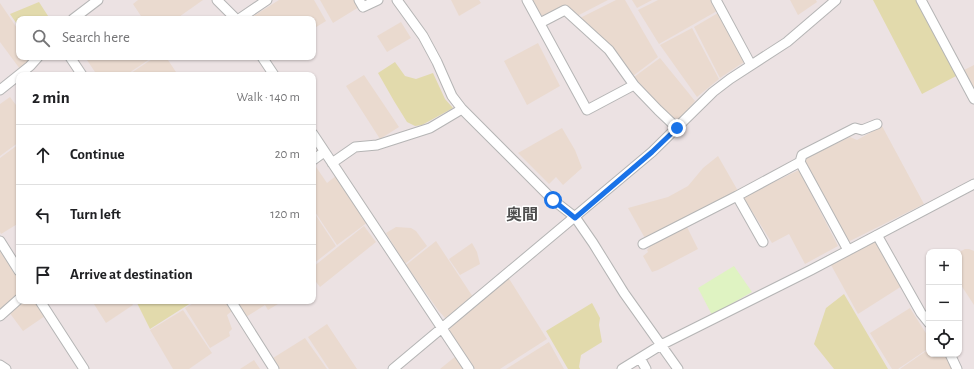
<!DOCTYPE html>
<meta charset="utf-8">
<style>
body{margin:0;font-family:"Alegreya Sans","Noto Sans JP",sans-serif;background:#f6f6f6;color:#202124}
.controls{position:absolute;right:12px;bottom:12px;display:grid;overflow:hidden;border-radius:8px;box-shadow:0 1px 3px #0004}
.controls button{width:36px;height:36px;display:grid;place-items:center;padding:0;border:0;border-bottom:1px solid #e0e0e0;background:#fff;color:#202124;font:20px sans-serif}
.stop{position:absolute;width:12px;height:12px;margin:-9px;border:3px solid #1a73e8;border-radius:50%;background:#fff}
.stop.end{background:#1a73e8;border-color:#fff;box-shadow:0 1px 4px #0008}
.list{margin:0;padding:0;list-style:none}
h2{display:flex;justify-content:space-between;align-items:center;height:52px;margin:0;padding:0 16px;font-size:17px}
h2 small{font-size:13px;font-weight:400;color:#757577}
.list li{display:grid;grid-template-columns:26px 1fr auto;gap:12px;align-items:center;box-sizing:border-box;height:60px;padding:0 16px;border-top:1px solid #e0e0e0}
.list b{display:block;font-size:15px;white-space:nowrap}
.list em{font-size:13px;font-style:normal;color:#757577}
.icon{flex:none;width:22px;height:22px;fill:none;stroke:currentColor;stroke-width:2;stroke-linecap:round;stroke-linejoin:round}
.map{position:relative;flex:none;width:974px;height:369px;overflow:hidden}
.search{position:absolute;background:#fff;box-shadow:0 1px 3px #0004;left:16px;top:16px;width:300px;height:44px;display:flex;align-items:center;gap:10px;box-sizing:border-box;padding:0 14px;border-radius:8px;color:#757577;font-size:15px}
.panel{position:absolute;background:#fff;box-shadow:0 1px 3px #0004;left:16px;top:72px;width:300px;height:232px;border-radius:8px}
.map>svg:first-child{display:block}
.farmland{fill:#eadacf}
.grass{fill:#e2daac}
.park{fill:#dff3c2}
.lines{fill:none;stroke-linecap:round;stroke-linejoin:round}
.minor-casing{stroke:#b5b5b5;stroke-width:11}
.minor{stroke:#fff;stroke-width:9}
.route{stroke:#1a73e8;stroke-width:5}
.labels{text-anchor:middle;stroke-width:3;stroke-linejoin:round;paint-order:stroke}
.quarter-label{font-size:16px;font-weight:bold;fill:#4f4f4f;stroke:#fff}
</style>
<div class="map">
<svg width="974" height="369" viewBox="0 0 974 369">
<rect width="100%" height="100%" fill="#ece2e3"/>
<path class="farmland" d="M138,0h65l-27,19h-33l-10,-15z
M279,0h35l12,21 -13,8v-10h-64z
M320,0h35l4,7 -26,16z
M451,0h28l2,3 -22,13z
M531,0h77l-31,16 -13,-9 -20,9 -5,-2z
M616,0h9l33,57 -25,19 -53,-58z
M632,0h20l-15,8z
M658,0h53l6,11 -58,33 -21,-34z
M790,0h26l1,2 -19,13z
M0,3l19,28v26h14l-13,12 -20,-27z
M718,13l26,49 -24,16 -26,-51z
M401,22l10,16 -24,14 -10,-16z
M692,28l27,51 -22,18 -37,-52z
M538,43l22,43 -33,19 -23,-44z
M85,57h68l-27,18h-29z
M155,57h11l10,15 -4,3h-44z
M660,58l35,43 -15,18 -8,-1 -38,-41z
M974,65v24l-10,-19z
M364,75l35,52 -19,12 -34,-53z
M10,97l9,12v33l-19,14v-52z
M882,126l42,78 -74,37 -5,-3 -40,-77 1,-3 44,-21 7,3z
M562,128l13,22 7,18 -19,17 -7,-8 -7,7 -31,-31z
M19,144v79l-18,11 -1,-2v-74z
M718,156l20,35 -92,49 -18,-32 40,-11 20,-11 15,-18z
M314,164l13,19 10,-8 31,47 -31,23 -24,-36z
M799,170l39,76 -33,18 -16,-30 -17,9 -29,-46z
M313,211l23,35 -23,18z
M364,226l12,16 -56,45 -7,-9v-11z
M396,227l15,1 5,3 11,15 -22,18 -19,-31z
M687,227l11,22 -40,21 -6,2 -9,-16 5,-4 -1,-2 5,-6z
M873,240l7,3 22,43 -44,28 -27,-49z
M436,241l37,56 -27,22 -8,-9 -32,-45z
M472,243l5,9 3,12 -20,11 -11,-16z
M0,246l19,30v19l-19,17z
M965,249h4l5,2v54l-15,-23v-30z
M508,277l39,62 -47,30h-25l-26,-39 2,-5z
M22,301h13l10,15 -22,15 -14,-19z
M92,301h39l2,4 -27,18z
M197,301h30l6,9 -6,5 5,14 -3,3 1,4 -20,12 -25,-40z
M241,301h42l-15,9 -3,-5 -19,12 -9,-13z
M910,308l19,30v10l-31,21h-6l-22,-36z
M183,310l29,43 -23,16h-16l-23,-39z
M327,324l30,45h-28l-21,-32z
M305,338l22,31h-47l-7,-11z
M549,342l15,27h-58z
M929,349v5h20l7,15h-56z
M456,356l9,13h-25z
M254,360l6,9h-20z"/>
<path class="grass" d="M873,0h46l39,75 -36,19z
M39,2l11,17h-31v8l-9,-13z
M395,62l10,14 11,3 17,-6 12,26 8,9 -31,17 -7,1 -8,-4 -13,-21 -16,-28z
M844,294l44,75h-54l-20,-25 12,-36z
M136,301h58l-44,28z
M592,303l8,15 -1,7 3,17 -21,13 -2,12 1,2h-12l-22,-38z"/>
<path class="park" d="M734,266l18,26 -40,23 -14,-27z"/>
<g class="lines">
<g class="minor-casing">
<path id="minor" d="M217,0l19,19
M359,0l4,7 15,-7
M397,0l26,36 14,26 15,34 10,13 91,91 22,17 18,26 31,50 54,76
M527,0l60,110 47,-25 24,25 19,18
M716,0l35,65
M921,0l53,99
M73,19l25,-19
M239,19l28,-19
M540,23l25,-13 44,40 25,35
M70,57l12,18
M262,57l12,18
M0,90l30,-24 8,-9
M313,134l156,235
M313,160l11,-8
M800,162l2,-7 53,-27 7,2 15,-6
M332,163l23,-16 22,-2 53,-17 32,-19
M737,196l26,46
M877,235l44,78 8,10
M0,241l19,30
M643,244l94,-48 63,-34 48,88
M40,301l44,68
M231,301l43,68
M0,316l19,-17
M950,354l7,15
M640,358l6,11
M0,365l6,4
M393,369l259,-217 61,-60 17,-13 57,-37 49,-42
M622,369l39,-24 150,-75 163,-86"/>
</g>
<use href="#minor" class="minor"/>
</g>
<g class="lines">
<path class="route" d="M553,200l22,18 77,-66 25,-24"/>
</g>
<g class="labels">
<g class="quarter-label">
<text x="522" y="220">奥間</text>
</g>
</g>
</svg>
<div class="controls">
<button>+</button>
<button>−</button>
<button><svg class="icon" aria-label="locate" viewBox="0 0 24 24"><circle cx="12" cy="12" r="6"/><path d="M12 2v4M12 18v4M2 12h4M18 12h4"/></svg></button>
</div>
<div class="stop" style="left:553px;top:200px"></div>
<div class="stop end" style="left:677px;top:128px"></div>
<div class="search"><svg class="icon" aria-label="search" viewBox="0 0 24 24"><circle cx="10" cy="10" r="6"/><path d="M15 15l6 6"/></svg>Search here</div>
<section class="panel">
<h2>2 min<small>Walk · 140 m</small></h2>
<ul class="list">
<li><svg class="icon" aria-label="ahead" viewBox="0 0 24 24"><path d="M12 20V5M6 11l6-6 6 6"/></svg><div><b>Continue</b></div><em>20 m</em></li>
<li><svg class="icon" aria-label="left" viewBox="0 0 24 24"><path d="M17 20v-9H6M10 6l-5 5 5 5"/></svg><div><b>Turn left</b></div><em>120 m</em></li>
<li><svg class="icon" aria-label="arrive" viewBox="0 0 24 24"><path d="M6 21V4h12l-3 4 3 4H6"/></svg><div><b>Arrive at destination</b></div></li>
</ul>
</section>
</div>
